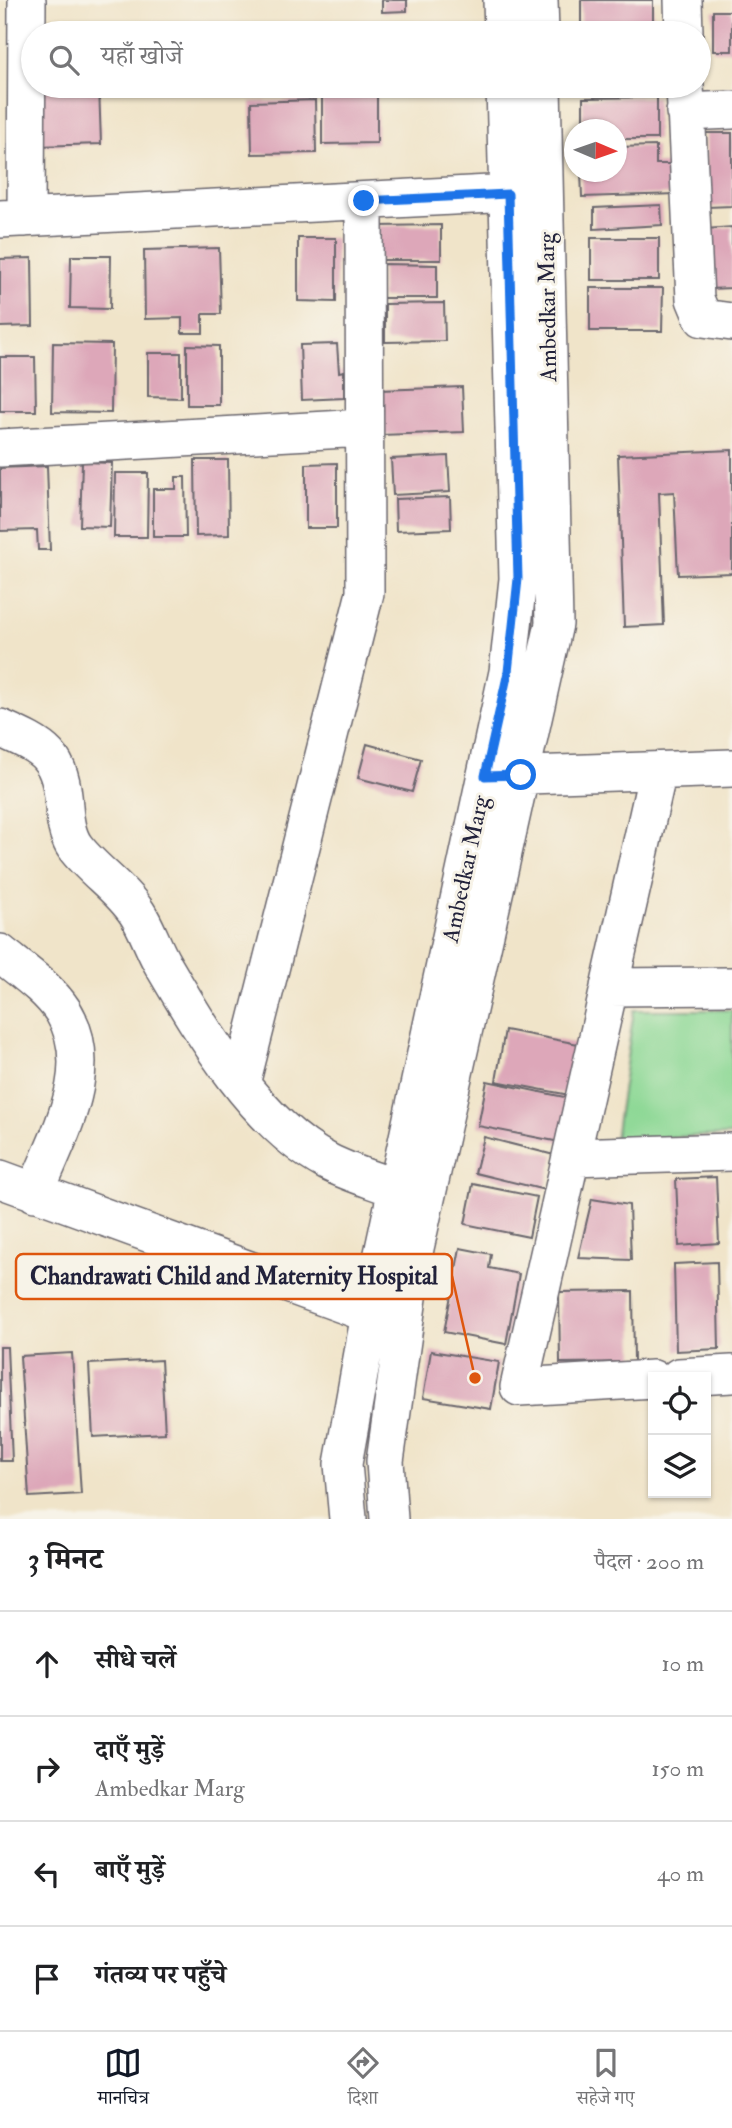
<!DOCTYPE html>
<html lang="hi">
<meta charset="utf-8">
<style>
body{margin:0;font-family:"IM FELL Double Pica","Noto Serif Devanagari",serif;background:#f2f2f2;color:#202124}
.controls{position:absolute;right:21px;bottom:21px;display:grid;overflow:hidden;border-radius:0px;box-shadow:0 2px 5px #0004}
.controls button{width:63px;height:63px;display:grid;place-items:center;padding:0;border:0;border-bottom:2px solid #e0e0e0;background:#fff;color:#202124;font:35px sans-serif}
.compass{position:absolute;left:564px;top:119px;width:63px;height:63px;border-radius:50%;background:#fff;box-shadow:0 2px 5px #0004;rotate:92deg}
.stop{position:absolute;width:21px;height:21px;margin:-16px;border:5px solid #1a73e8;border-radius:50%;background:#fff}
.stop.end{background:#1a73e8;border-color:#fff;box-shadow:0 2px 7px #0008}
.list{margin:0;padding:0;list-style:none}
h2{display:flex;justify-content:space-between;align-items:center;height:91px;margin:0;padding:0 28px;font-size:30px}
h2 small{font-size:23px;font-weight:400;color:#757577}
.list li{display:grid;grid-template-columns:46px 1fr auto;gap:21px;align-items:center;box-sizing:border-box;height:105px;padding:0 28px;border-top:2px solid #e0e0e0}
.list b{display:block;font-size:26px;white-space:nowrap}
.list p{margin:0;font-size:23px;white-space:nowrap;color:#757577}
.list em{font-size:23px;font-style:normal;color:#757577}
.icon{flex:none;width:38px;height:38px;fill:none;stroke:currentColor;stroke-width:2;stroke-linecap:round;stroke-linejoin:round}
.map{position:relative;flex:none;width:732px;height:1519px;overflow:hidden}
.search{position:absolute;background:#fff;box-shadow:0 2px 5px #0004;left:21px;right:21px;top:21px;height:77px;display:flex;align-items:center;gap:18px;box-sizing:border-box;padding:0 24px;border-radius:38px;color:#757577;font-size:26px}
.sheet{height:511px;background:#fff}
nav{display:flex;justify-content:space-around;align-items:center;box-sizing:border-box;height:98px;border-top:2px solid #e0e0e0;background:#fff;font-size:19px;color:#757577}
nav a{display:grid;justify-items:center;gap:4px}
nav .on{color:#111827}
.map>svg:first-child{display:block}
.green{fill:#8dd895;stroke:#587d68;stroke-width:2}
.building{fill:#dda7b9}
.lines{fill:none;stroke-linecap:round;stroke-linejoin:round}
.minor-casing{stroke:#6a666d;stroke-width:40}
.minor{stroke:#fff;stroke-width:37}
.route{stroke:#1a73e8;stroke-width:9}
.labels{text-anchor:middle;stroke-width:6;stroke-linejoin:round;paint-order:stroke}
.street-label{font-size:23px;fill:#22223b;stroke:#f7f3e8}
.leader{fill:none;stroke:#de560e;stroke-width:2.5}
.callout-dot{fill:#de560e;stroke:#f7f3e8;stroke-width:2.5}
.callout{fill:#f7f3e8;stroke:#de560e;stroke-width:2.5}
.callout-label{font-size:24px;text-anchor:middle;font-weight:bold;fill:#22223b}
</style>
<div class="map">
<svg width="732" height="1519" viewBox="0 0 732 1519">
<rect width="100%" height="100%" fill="#f7f3e8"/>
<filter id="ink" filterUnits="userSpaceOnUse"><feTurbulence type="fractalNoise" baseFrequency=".0143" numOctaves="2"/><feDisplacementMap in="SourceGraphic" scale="14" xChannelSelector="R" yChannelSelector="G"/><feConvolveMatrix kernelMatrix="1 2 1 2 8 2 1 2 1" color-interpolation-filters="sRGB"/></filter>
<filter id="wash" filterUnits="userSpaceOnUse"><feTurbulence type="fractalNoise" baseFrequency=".00686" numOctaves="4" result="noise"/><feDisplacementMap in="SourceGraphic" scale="28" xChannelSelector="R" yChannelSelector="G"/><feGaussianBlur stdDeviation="1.57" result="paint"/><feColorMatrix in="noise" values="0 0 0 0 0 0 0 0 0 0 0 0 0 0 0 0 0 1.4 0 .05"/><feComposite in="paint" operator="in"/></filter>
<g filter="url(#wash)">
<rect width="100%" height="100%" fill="#f0e4c9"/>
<path class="green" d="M634,1010h98v125l-117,4z"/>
<g id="blocks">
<path class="building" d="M382,0h25v11l-25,1z
M581,0h72v33h-72z
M713,11h19v40h-19z
M98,29v4h-26v-3z
M315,30h67v3h-67z
M36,86h63l2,58 -64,2z
M322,86h55v57l-55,1z
M657,97v42h-41v-9h-33v-32z
M315,100l1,53 -64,1 -1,-52z
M706,133h26v73l-25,1z
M656,146v18h19l2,30 -95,3 -1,-25h35v-25z
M661,205l1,20 -68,4v-21z
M441,225v35h-63v-34z
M732,227v61l-24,1 -2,-60z
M298,238h38v64l-38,-1z
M591,238h68v42h-68z
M219,248l2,66h-18v19h-21v-15l-37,1 -1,-69z
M71,256h40l-1,53 -40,-1z
M32,258l1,68 -33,1v-68z
M382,264l55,1v33h-55z
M590,288h73l-1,43h-72z
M444,303l1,38 -60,1v-38z
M53,343l59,1 -1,69 -59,-1z
M337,344l2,28 5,-1v27l-42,2 -2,-55z
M187,345l32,1v59h-32z
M148,353h33v45l-33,-1z
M0,357h35l1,54h-36z
M462,387l2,45 -84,3 -1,-45z
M732,450v123l-54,2 -4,-83 -15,1 5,132 -40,2 -6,-172z
M448,456l2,36 -57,3 -2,-36z
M195,460h33l1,75 -33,1z
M82,462l30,1 -2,64 -30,-1z
M337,463v65h-31v-64z
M47,466l3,84h-12l-1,-20 -37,1v-63z
M115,473h33l-1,64h-33z
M176,477h9l1,60h-33v-48h23z
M450,497l1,32 -55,2 -1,-32z
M367,744l54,15 -9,33 -54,-14z
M505,1030l84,16 -9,51 -84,-16z
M487,1081l87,18 -9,44 -87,-17z
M484,1137l70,18 -9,35 -70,-17z
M716,1177l3,66 -40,3 -3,-67z
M473,1184l64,13 -8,40 -64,-13z
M592,1199l37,6 2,55 -53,-2z
M460,1248l31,6 -2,14 30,6 -13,70 -62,-12z
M717,1262l2,87 -43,2 -2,-87z
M633,1291l1,71 -74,1 -1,-71z
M0,1347h7l5,114h-12z
M431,1351l68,11 -8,47 -68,-11z
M72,1353l9,141 -52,3 -9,-141z
M161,1360l4,73 -72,4 -4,-73z"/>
</g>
</g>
<g filter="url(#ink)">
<use href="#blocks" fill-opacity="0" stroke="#6a666d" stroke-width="2"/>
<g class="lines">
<g class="minor-casing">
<path id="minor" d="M502,0l1,33
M539,0l1,33
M683,0l1,33
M685,86l10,213 8,19 29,4
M685,112l47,-2
M26,218l1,-218
M0,219l530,-27
M0,448l364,-20
M0,728c45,20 61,27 64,79 1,13 3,29 11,40 18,24 45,40 62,66 10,15 16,35 26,52 40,68 93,159 165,197 21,11 46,18 69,27
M499,776l233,-8
M0,953c21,17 48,35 63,58 36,59 -6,126 -28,182
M609,987l123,-1
M241,1084l124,-491 -1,-392
M571,1157l161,-5
M0,1179l370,135
M679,1377l53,-3
M653,1379l-134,8 139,-616
M348,1519l-5,-55 27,-150 138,-642 10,-93 -13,-493
M389,1519l-4,-58 30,-213 139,-624 -12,-538"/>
</g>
<use href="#minor" class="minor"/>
</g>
</g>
<g class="lines" filter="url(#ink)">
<path class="route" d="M364,201l144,-7 10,385 -10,93 -23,104 36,-1"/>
</g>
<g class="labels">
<g class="street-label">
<text transform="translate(547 307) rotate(-91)" y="8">Ambedkar Marg</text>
<text transform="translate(465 869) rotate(-78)" y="8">Ambedkar Marg</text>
</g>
</g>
<path class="leader" d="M475 1378L452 1276"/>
<circle class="callout-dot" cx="475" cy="1378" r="7"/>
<rect class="callout" x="16" y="1254" width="436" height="45" rx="7"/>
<g class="callout-label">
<text x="234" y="1284">Chandrawati Child and Maternity Hospital</text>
</g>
</svg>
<div class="controls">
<button><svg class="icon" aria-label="locate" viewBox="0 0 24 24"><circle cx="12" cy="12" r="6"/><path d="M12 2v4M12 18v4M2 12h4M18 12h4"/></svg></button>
<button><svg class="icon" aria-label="layers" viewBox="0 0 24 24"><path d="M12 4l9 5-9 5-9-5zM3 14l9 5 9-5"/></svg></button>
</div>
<svg class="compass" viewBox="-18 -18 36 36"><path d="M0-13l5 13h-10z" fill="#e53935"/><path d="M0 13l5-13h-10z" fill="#757577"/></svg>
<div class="stop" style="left:521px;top:775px"></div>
<div class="stop end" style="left:364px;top:201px"></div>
<div class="search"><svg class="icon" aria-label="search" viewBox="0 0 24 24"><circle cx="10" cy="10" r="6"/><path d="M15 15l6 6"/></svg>यहाँ खोजें</div>
</div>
<section class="sheet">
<h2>3 मिनट<small>पैदल · 200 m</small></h2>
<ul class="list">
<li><svg class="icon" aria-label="ahead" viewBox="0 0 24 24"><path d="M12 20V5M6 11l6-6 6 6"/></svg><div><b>सीधे चलें</b></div><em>10 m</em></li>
<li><svg class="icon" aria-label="right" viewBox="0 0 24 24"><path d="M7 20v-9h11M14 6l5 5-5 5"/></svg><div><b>दाएँ मुड़ें</b><p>Ambedkar Marg</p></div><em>150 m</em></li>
<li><svg class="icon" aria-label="left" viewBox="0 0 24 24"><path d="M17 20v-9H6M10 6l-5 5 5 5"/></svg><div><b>बाएँ मुड़ें</b></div><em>40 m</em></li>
<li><svg class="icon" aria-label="arrive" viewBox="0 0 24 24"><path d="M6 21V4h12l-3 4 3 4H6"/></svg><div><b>गंतव्य पर पहुँचे</b></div></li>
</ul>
</section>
<nav>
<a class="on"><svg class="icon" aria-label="map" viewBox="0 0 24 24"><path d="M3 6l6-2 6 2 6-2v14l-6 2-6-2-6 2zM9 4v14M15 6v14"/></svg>मानचित्र</a>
<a><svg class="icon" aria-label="directions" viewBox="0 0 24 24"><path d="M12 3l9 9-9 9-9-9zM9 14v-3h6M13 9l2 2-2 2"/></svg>दिशा</a>
<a><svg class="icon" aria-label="saved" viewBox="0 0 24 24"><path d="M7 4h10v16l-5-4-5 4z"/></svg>सहेजे गए</a>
</nav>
